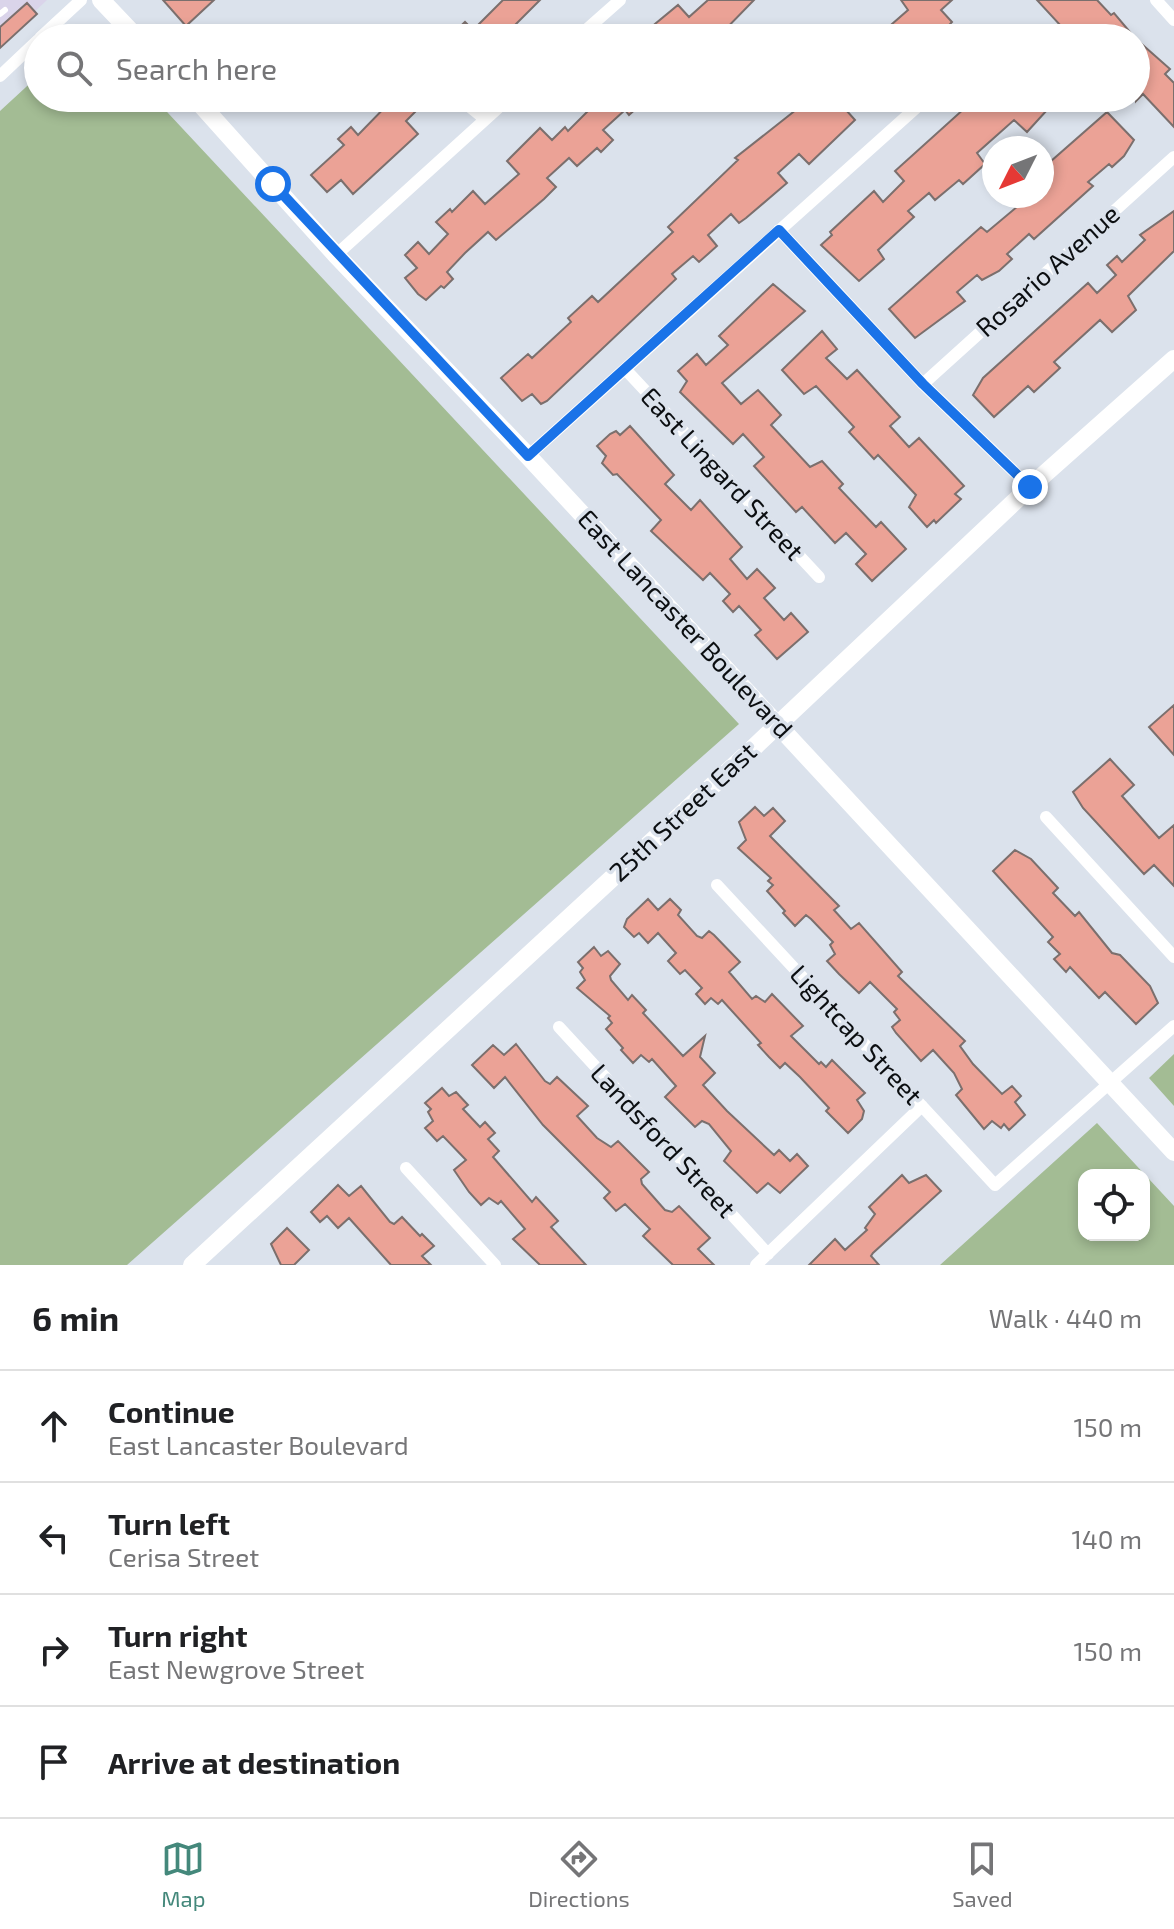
<!DOCTYPE html>
<meta charset="utf-8">
<style>
body{margin:0;font-family:"Exo 2",sans-serif;background:#f2f2f2;color:#202124}
.controls{position:absolute;right:24px;bottom:24px;display:grid;overflow:hidden;border-radius:16px;box-shadow:0 4px 12px #0003}
.controls button{width:72px;height:72px;display:grid;place-items:center;padding:0;border:0;border-bottom:2px solid #e0e0e0;background:#fff;color:#202124;font:40px sans-serif}
.compass{position:absolute;left:982px;top:136px;width:72px;height:72px;border-radius:50%;background:#fff;box-shadow:0 4px 12px #0003;rotate:228deg}
.stop{position:absolute;width:24px;height:24px;margin:-18px;border:6px solid #1a73e8;border-radius:50%;background:#fff}
.stop.end{background:#1a73e8;border-color:#fff;box-shadow:0 2px 8px #0008}
.list{margin:0;padding:0;list-style:none}
h2{display:flex;justify-content:space-between;align-items:center;height:104px;margin:0;padding:0 32px;font-size:34px}
h2 small{font-size:26px;font-weight:400;color:#757577}
.list li{display:grid;grid-template-columns:52px 1fr auto;gap:24px;align-items:center;box-sizing:border-box;height:112px;padding:0 32px;border-top:2px solid #e0e0e0}
.list b{display:block;font-size:30px;white-space:nowrap}
.list p{margin:0;font-size:26px;white-space:nowrap;color:#757577}
.list em{font-size:26px;font-style:normal;color:#757577}
.icon{flex:none;width:44px;height:44px;fill:none;stroke:currentColor;stroke-width:2;stroke-linecap:round;stroke-linejoin:round}
.map{position:relative;flex:none;width:1174px;height:1265px;overflow:hidden}
.search{position:absolute;background:#fff;box-shadow:0 4px 12px #0003;left:24px;right:24px;top:24px;height:88px;display:flex;align-items:center;gap:20px;box-sizing:border-box;padding:0 28px;border-radius:44px;color:#757577;font-size:30px}
.sheet{height:552px;background:#fff}
nav{display:flex;justify-content:space-around;align-items:center;box-sizing:border-box;height:112px;border-top:2px solid #e0e0e0;background:#fff;font-size:22px;color:#757577}
nav a{display:grid;justify-items:center;gap:4px}
nav .on{color:#44887b}
.map>svg:first-child{display:block}
.education{fill:#dad4ea}
.green{fill:#a3bc94;fill-rule:evenodd}
.building{fill:#eba296;stroke:#7b6f6d;stroke-width:2}
.lines{fill:none;stroke-linecap:round;stroke-linejoin:round}
.lane{stroke:#fff;stroke-width:6}
.street{stroke:#fff;stroke-width:12}
.secondary{stroke:#fff;stroke-width:18}
.route{stroke:#1a73e8;stroke-width:10}
.labels{text-anchor:middle;stroke-width:7;stroke-linejoin:round;paint-order:stroke}
.street-label{font-size:26px;fill:#0b0e11;stroke:#dbe2ec}
</style>
<div class="map">
<svg width="1174" height="1265" viewBox="0 0 1174 1265">
<rect width="100%" height="100%" fill="#dbe2ec"/>
<path class="education" d="M0,0h47l-47,44z"/>
<path class="green" d="M38,76v22h116l585,626 -612,541h-127v-1154z
M1174,1054v52l-25,-28z
M1097,1123l77,83v59h-234zM1144,1175v60h-60v-60z"/>
<path class="building" d="M163,0h51l-28,26z
M503,0h37l-29,29 9,9h-72l17,-16 8,8z
M708,0h46l-37,38h-79l40,-33 11,12z
M901,0h51l-11,10 11,12 -15,16 -11,-7 -8,7h-42l32,-28z
M1037,0h60l14,15 3,-2 21,25h-44l-7,-8 -12,8z
M27,3l10,11 -37,34v-21z
M1136,39l34,30 -5,5 9,9v44l-31,-33 -7,7z
M394,98h15l10,10 -13,13 12,13 -65,60 -12,-14 -14,12 -16,-17 33,-30 -6,-6 13,-12 7,8z
M574,98h63l-3,3 5,5 -10,9 -4,-5 -22,20 10,10 -12,12 -4,-4 -20,18 -8,-8 -22,20 9,9 -12,12 -48,41 -8,-8 -23,21 -18,19 6,7 -9,9 -3,-2 -15,14 -8,-6 -13,-16 12,-10 -12,-13 13,-13 11,12 19,-20 -12,-12 14,-13 2,3 21,-21 12,13 34,-30 -12,-13 33,-33 12,12 13,-13 3,4 19,-19z
M811,98h31l8,8 -4,4 9,10 -46,44 -10,-10 -21,19 9,10 -41,35 -7,5 -8,-9 -23,21 9,11 -18,16 -6,-6 -21,18 4,5 -129,122 -6,3 -9,-10 -10,7 -21,-23 27,-24 4,4 39,-36 -3,-4 24,-22 6,6 75,-70 -5,-5 70,-67 -3,-2z
M976,98h82l-31,34 -13,-12 -37,33 8,11 -22,20 -4,-4 -24,20 -6,-7 -21,18 6,6 -36,33 6,9 -25,22 -38,-36 11,-10 -2,-3 44,-41 9,11 21,-21 -9,-10z
M1107,112l27,28 -10,16 -12,11 -3,-3 -21,18 5,4 -59,53 -5,-5 -22,20 5,5 -13,12 -17,9 -5,-5 -20,17 8,9 -50,37 -26,-29 92,-82 6,5 43,-36h12v-27z
M1174,211v40l-46,45 8,14 -24,22 -12,-12 -46,42 6,6 -26,24 -6,-6 -34,31 -21,-22 10,-17 105,-95 9,10 19,-18 -9,-10 10,-9 5,6 23,-22 -5,-5z
M773,284l32,27 -83,72 19,21 17,-14 23,25 -10,10 39,42 12,-6 21,23 -4,4 37,39 5,-5 25,27 -34,32 -16,-17 10,-10 -20,-21 -11,10 -33,-36 -6,5 -42,-46 10,-9 -21,-23 -10,10 -53,-52 7,-11 -9,-10 19,-17 9,11 22,-20 -9,-9z
M822,331l15,18 -11,9 21,21 10,-9 43,47 -10,9 19,21 10,-9 45,48 -9,8 6,5 -25,24 -2,-3 -7,7 -18,-20 7,-12 -38,-40 -4,4 -25,-27 5,-5 -38,-41 -12,8 -22,-24z
M630,426l44,49 -9,9 26,26 9,-10 42,47 -12,12 17,20 10,-10 18,19 -11,10 20,22 7,-7 17,19 -31,27 -22,-24 6,-5 -22,-24 -6,6 -10,-11 7,-7 -20,-21 -7,7 -52,-49 10,-11 -44,-46 -4,1 -11,-12 4,-7 -9,-10 13,-12 6,-3 4,4z
M1174,705v50l-25,-28z
M1110,759l24,26 -12,11 37,42 15,-13v61l-20,-21 -10,9 -61,-66 -10,-16z
M755,807l9,9 9,-8 12,13 -15,15 69,70 -5,4 17,19 8,-6 43,49 -4,4 67,65 -5,5 13,18 29,30 10,-8 9,10 -6,6 10,13 -16,15 -5,-6 -3,4 -9,-7 -8,8 -28,-34 6,-6 -8,-16 -21,-23 -12,11 -25,-28 -4,-6 8,-7 -6,-8 3,-3 -27,-27 -11,11 -20,-19 -12,-13 8,-7 -5,-9 3,-3 -22,-23 -5,-4 -11,11 -12,-13 2,-2 -18,-20 6,-6 -5,-4 3,-3 -33,-30 8,-8 -7,-18z
M1015,850l16,9 27,29 -5,5 22,23 4,-4 33,41 8,2 30,31 8,17 -22,21 -31,-32 -6,6 -29,-31 -4,5 -12,-13 6,-5 -12,-12 5,-5 -60,-66z
M648,899l10,11 12,-11 11,11 -3,5 19,21 5,2 7,-7 5,4 26,27 -11,10 23,27 4,-3 9,6 7,-8 31,32 -12,10 28,28 2,-2 5,5 6,-7 33,33 -8,7 7,11 -2,8 -14,14 -22,-22 3,-3 -29,-31 -15,-14 -5,5 -11,-11 -11,-12 3,-2 -39,-43 -4,4 -7,-6 -6,6 -9,-10 6,-6 -17,-18 -5,4 -12,-13 8,-8 -18,-20 -10,10 -9,-10 -5,4 -10,-10 3,-8z
M594,947l7,9 7,-5 12,13 -10,12 1,4 17,20 4,-5 14,15 -3,3 40,43 22,-20 -5,21 15,16 -12,12 24,26 47,44 5,-5 11,11 7,-7 11,12 -28,27 -12,-10 -11,10 -33,-32 7,-10 -22,-27 -7,-3 -7,6 -30,-30 11,-11 -24,-27 -3,3 -8,-7 -8,8 -12,-13 2,-2 -17,-19 6,-6 -4,-5 2,-2 -33,-28 8,-8 -5,-8 3,-4 -5,-6z
M516,1044l29,37 5,3 7,-7 31,29 -11,10 20,22 14,9 7,-6 31,31 -8,7 1,5 23,26 7,2 7,-6 31,32 -12,11 16,16h-41l-30,-29 7,-7 -25,-25 -9,7 -12,-13 6,-6 -67,-67 -38,-48 -11,11 -22,-23 21,-20 11,10z
M442,1088l7,8 7,-4 12,13 -5,4 17,18 5,-5 10,11 -7,6 11,12 -6,6 39,45 4,-5 22,24 -7,6 35,38h-46l-27,-26 12,-10 -24,-28 -3,3 -9,-6 -8,7 -12,-13 -15,-22 12,-10 -23,-24 -6,5 -12,-13 8,-7 -5,-9 3,-3 -6,-6z
M902,1175l7,8 17,-8 15,16 -68,62 -2,3 8,9h-70l26,-26 10,11 22,-20 -2,-2 10,-14 -6,-7z
M338,1185l11,11 12,-10 29,36 4,2 8,-7 18,19 2,-2 12,12 -12,10 9,9h-40l-42,-47 -11,10 -11,-12 -7,6 -9,-10z
M287,1228l22,22 -15,15h-13l-10,-21z"/>
<g class="lines">
<path class="lane" d="M0,14l5,-4"/>
<path class="street" d="M1156,0l18,20
M40,38l41,-38
M577,38l43,-38
M0,76l38,-36
M459,98l26,21
M779,230l144,154 107,103
M336,255l173,-157
M626,370l193,207
M923,384l251,-227
M528,456l399,-358
M1046,817l128,140
M717,885l278,300 179,-159
M559,1027l209,227
M406,1168l89,97
M756,1265l166,-159"/>
<path class="secondary" d="M101,0l36,38
M195,98l141,157 192,201 646,696
M192,1265l557,-513 281,-265 144,-128"/>
</g>
<g class="lines">
<path class="route" d="M273,184l255,272 251,-226 144,154 107,103"/>
</g>
<g class="labels">
<g class="street-label">
<text transform="translate(1048 271) rotate(-42)" y="9">Rosario Avenue</text>
<text transform="translate(722 474) rotate(47)" y="9">East Lingard Street</text>
<text transform="translate(685 624) rotate(47)" y="9">East Lancaster Boulevard</text>
<text transform="translate(683 812) rotate(-43)" y="9">25th Street East</text>
<text transform="translate(856 1035) rotate(47)" y="9">Lightcap Street</text>
<text transform="translate(663 1141) rotate(47)" y="9">Landsford Street</text>
</g>
</g>
</svg>
<div class="controls">
<button><svg class="icon" aria-label="locate" viewBox="0 0 24 24"><circle cx="12" cy="12" r="6"/><path d="M12 2v4M12 18v4M2 12h4M18 12h4"/></svg></button>
</div>
<svg class="compass" viewBox="-18 -18 36 36"><path d="M0-13l5 13h-10z" fill="#e53935"/><path d="M0 13l5-13h-10z" fill="#757577"/></svg>
<div class="stop" style="left:273px;top:184px"></div>
<div class="stop end" style="left:1030px;top:487px"></div>
<div class="search"><svg class="icon" aria-label="search" viewBox="0 0 24 24"><circle cx="10" cy="10" r="6"/><path d="M15 15l6 6"/></svg>Search here</div>
</div>
<section class="sheet">
<h2>6 min<small>Walk · 440 m</small></h2>
<ul class="list">
<li><svg class="icon" aria-label="ahead" viewBox="0 0 24 24"><path d="M12 20V5M6 11l6-6 6 6"/></svg><div><b>Continue</b><p>East Lancaster Boulevard</p></div><em>150 m</em></li>
<li><svg class="icon" aria-label="left" viewBox="0 0 24 24"><path d="M17 20v-9H6M10 6l-5 5 5 5"/></svg><div><b>Turn left</b><p>Cerisa Street</p></div><em>140 m</em></li>
<li><svg class="icon" aria-label="right" viewBox="0 0 24 24"><path d="M7 20v-9h11M14 6l5 5-5 5"/></svg><div><b>Turn right</b><p>East Newgrove Street</p></div><em>150 m</em></li>
<li><svg class="icon" aria-label="arrive" viewBox="0 0 24 24"><path d="M6 21V4h12l-3 4 3 4H6"/></svg><div><b>Arrive at destination</b></div></li>
</ul>
</section>
<nav>
<a class="on"><svg class="icon" aria-label="map" viewBox="0 0 24 24"><path d="M3 6l6-2 6 2 6-2v14l-6 2-6-2-6 2zM9 4v14M15 6v14"/></svg>Map</a>
<a><svg class="icon" aria-label="directions" viewBox="0 0 24 24"><path d="M12 3l9 9-9 9-9-9zM9 14v-3h6M13 9l2 2-2 2"/></svg>Directions</a>
<a><svg class="icon" aria-label="saved" viewBox="0 0 24 24"><path d="M7 4h10v16l-5-4-5 4z"/></svg>Saved</a>
</nav>
